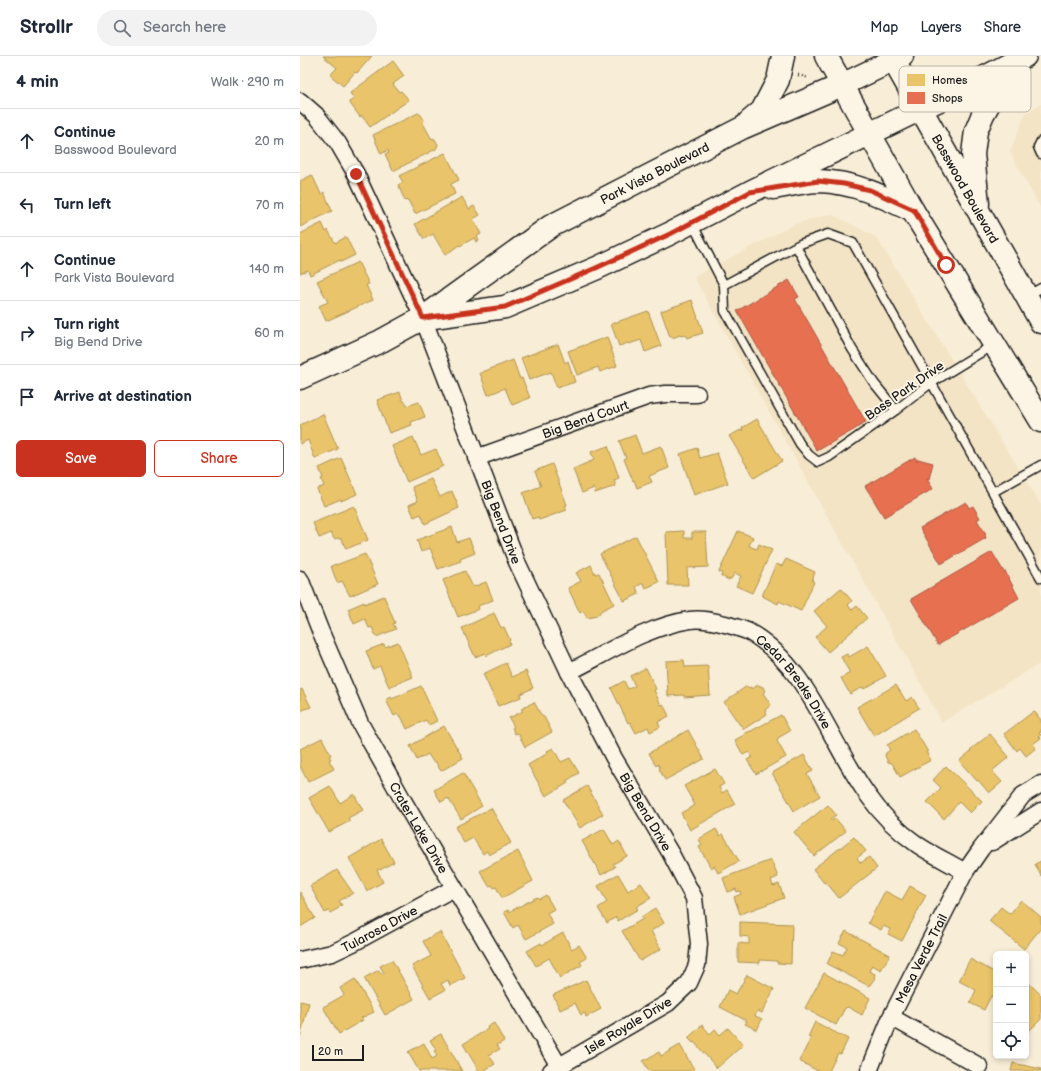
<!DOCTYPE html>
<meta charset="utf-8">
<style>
body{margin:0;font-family:"Balsamiq Sans",sans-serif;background:#f2f2f3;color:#1f2937}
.controls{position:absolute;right:12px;bottom:12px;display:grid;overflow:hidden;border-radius:6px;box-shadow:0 2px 6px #0003}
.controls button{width:36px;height:36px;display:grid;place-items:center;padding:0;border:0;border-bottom:1px solid #e0e1e3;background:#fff;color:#1f2937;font:20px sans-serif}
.scale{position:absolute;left:12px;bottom:10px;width:52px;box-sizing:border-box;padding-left:4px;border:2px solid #1c1c1c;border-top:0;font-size:11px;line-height:14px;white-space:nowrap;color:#1c1c1c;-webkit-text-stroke:3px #fcf5e5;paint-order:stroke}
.stop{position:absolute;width:12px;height:12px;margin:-9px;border:3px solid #c8321e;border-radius:50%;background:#fff}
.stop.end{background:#c8321e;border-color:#fff;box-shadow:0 1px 4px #0008}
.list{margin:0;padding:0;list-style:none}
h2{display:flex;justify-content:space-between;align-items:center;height:52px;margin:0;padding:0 16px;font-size:17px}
h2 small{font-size:13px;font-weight:400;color:#747a83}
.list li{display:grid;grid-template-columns:26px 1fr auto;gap:12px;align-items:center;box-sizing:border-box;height:64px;padding:0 16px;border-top:1px solid #e0e1e3}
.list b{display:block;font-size:15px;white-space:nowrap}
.list p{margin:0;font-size:13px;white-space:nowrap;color:#747a83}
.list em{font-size:13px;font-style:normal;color:#747a83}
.actions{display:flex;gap:8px;padding:12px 16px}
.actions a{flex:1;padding:9px 0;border:1px solid #c8321e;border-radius:6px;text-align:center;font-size:14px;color:#c8321e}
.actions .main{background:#c8321e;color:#fff}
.icon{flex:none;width:22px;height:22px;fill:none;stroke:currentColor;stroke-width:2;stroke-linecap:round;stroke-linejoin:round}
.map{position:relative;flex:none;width:741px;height:1015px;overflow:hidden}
header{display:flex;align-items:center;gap:24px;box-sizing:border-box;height:56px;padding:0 20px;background:#fff;border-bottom:1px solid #e0e1e3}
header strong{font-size:19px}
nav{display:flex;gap:22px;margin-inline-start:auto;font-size:14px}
.search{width:280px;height:36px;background:#f2f2f3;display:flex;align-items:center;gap:10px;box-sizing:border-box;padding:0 14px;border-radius:22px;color:#747a83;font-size:15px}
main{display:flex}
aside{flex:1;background:#fff}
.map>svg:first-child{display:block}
.built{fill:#f3e4c5}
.homes{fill:#e9c46a;stroke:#ac9253}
.shops{fill:#e76f51;stroke:#aa5641}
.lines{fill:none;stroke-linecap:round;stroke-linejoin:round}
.lane-casing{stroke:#1c1c1c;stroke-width:11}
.street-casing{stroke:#1c1c1c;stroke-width:19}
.secondary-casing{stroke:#1c1c1c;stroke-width:25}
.path{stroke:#1c1c1c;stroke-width:2.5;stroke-dasharray:1 3;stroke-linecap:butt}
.lane{stroke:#fcf5e5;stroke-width:8}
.street{stroke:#fcf5e5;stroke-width:16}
.secondary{stroke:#fcf5e5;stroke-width:22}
.route{stroke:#c8321e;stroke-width:5}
.labels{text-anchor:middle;stroke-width:4;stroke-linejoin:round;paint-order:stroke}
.street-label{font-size:13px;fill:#1c1c1c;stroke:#fcf5e5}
.key{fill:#fcf5e5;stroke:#b9b4a9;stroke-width:1}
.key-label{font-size:11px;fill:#1c1c1c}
</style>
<header>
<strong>Strollr</strong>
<div class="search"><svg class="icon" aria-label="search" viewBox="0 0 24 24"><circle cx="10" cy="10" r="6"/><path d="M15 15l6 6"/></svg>Search here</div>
<nav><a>Map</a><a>Layers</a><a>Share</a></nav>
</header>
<main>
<aside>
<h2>4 min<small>Walk · 290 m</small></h2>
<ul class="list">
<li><svg class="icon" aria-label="ahead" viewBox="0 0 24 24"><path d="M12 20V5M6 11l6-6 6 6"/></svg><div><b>Continue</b><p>Basswood Boulevard</p></div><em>20 m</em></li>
<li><svg class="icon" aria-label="left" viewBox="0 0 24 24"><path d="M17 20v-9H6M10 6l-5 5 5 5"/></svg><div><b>Turn left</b></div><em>70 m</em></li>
<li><svg class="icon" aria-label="ahead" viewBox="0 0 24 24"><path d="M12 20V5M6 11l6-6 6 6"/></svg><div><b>Continue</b><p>Park Vista Boulevard</p></div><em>140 m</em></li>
<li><svg class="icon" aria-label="right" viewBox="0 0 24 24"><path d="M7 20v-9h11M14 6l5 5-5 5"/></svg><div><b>Turn right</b><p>Big Bend Drive</p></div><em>60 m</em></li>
<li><svg class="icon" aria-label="arrive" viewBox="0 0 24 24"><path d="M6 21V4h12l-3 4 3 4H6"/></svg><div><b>Arrive at destination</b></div></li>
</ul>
<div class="actions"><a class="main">Save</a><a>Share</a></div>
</aside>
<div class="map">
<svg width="741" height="1015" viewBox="0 0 741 1015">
<rect width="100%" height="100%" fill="#f8edd6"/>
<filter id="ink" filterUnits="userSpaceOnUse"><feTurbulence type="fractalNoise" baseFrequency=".025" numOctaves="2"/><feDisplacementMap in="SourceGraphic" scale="8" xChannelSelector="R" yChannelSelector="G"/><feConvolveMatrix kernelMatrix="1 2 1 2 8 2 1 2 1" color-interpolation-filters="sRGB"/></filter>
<g filter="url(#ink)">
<path class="built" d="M741,48v105l-31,-57 16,-40z
M531,158l45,23 165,268v158l-99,59 -248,-445 101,-53z"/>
<path class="homes" d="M23,0h49l-15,17 -2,-1 -12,14 -13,-11 7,-7z
M93,5l11,15 -11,8 6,8 2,-1 8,9 -39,27 -9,-12 -1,2 -11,-15 5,-3 -4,-6z
M118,57l3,2 3,5 -1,3 8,15 4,1 3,6 -2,4 -43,22 -8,-17 4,-1 -1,-3 -7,4 -8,-19z
M145,97l14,27 -8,4 4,10 -40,20 -7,-14 -3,1 -7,-16 5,-3 -4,-6z
M12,119l9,19 3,-2 8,19 -32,16v-46z
M162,141l7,12 5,-3 6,9 -7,4 8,15 -4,2 2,4 -3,2 -2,-4 -14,8 -1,-1 -14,10 -12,-21 -9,5 -9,-15z
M22,167l4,9 2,-2 7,13 11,-6 9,18 -14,7 -1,-2 -30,15 -2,-5 -8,3v-39z
M58,206l11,22 -3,1 7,15 -47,21 -7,-15 9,-4 -11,-21z
M392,244l11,33 -16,5 -2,-3 -4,1 -1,-1 -8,3v-2l-2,1 -9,-26z
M348,255l13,35 -16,6 -4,-12 -12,4 -1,-1 -9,3 -8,-22z
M307,281l10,29 -17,6 -2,-5 -21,8 -9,-24z
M258,288l7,19 3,-2 7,21 -18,6 -6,-16 -22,8 -8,-22z
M213,304l7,19 2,-1 8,20 -18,7 -7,-17 -17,7 -8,-22z
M100,336l3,9h2l2,5 12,-4 6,15 -14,5 1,3 -23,8 -12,-33z
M23,358l15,35 -23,10 -7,-19 -8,4v-19z
M457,363l25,42 -28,17 -25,-42 12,-6v1l2,-1 -1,-2z
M335,379l7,18 19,-7 8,22 -20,8 3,6 -15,6 -3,-8 -1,1 -9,-22 2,-1 -7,-17z
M113,381l8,18 15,-6 7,17 -36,16 -15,-36z
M308,390l11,32 -5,2 2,6 -21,7 -1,-5 -12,5 -9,-24 21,-9 -3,-8z
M397,392l3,10 17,-5 11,30 -34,12 -14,-41z
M41,402l16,36 -16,7v-2l-17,7 -7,-17 7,-3 -3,-7 2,-1 -4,-10z
M252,408l15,41 -2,1 2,4 -28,10 -1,-3 -6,2 -9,-26 18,-7 -6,-15z
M131,423l9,18 12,-6 7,17 -34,16 -4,-10 -7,3 -5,-12 9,-4 -6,-14z
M54,450l14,34 -22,9 -5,-11 -2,1 -1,-1 -4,1 -3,-6 -12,5 -6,-15z
M152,471l5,15 12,-4 6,15 -15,6 1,2 -23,8 -8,-21 -9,4 -4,-12z
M384,475v7h8v-6h14l2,35 -21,1 1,17h-20l-2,-53z
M438,475l15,6 -4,9 8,3 2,-5 13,6 -20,43 -16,-7 5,-10 -6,-3 -4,6 -2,-1v2l-8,-4 1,-3 -3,-1z
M336,480l23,46 -13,6 -3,-5 -7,4 3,7 -15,7 -24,-47z
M65,498l13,30 -28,12 -8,-15 -5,2 -6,-17 5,-2v1z
M486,503l29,13 -3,9 2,1 -13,29 -22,-10 -1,3 -16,-8 14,-32 6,2z
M291,509l4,9 4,-1 15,31 -12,6 -5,6 -10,2 -4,-7 -3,2 -12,-25 13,-7 -5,-8z
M165,515l8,16 13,-5 7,18 -15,6 1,3 -21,8 -15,-37z
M541,532l11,13 -4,4 4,5 5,-4 10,12 -39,34 -13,-15 12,-11 -13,-15z
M84,540l11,27 -2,1 3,5 -20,8 -4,-10 -3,1 -4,-9 -11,5 -6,-15 16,-7v2z
M194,557l7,15 3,-1 6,13 -1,1 1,3 -24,12 -1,-3 -10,4 -13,-29z
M98,586l15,35 -24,10 -9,-21 -7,3 -7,-18 18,-7 1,3z
M568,590l18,30 -22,13 -1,-2 -13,7 -9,-16 9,-5 -9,-16 6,-3 2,3z
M384,604l1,7 23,-1 2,29 -26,2v-2l-16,1 -2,-35z
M206,607l6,14 14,-6 7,17 -13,6 1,3 -23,9 -15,-32z
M346,612l10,21 -2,1 7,15 2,-1 6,12 -11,6 2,5 -10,5 -2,-5 -12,6 -6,-11 -2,1 -17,-35 13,-7 4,8 7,-3 -5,-10z
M458,629l5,2 2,4 -2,2 8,12 -6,5 2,4 -23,15 -3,-4h-1l-16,-23 23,-16 2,2 2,-1 1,2z
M596,629l10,16 6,-4 7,11 -45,28 -17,-29z
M121,630l16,35 -8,4 -3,-5 -19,9 -6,-13 -1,1 -2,-3 -4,2 -8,-16 5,-3 1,2z
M2,633l9,18 -11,4v-21z
M234,646l6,11 3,4h1l8,15 -27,15 -7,-14 -3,1 -3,-6 2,-1 -5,-9 14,-7 -2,-2z
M734,655l7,9v12l-2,1 2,2 -2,1 2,2 -8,6 3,4 -10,8 -6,-8 -3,3 -13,-17z
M481,659l9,16 -12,7 -1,3 9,16 -30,17 -9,-14 5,-3 -3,-5 -6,3 -8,-15 9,-5 1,-2 6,-2z
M144,670l19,32 -22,13 -6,-10 -2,1 -5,-8 -11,6 -7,-14z
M614,673l14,23h-2l5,8 -31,17 -8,-14 -4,-1 -3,-6 1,-3 4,-3 -3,-5z
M388,674l16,29 -39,21 -6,-11 1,-1 -2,-4 -2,2 -7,-13z
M690,678l19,23 -17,14 10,11 -13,11 -11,-13 -1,1 -18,-20 12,-10 -1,-1z
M22,682l9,17 -2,1 2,3 -2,1 5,9 -26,13 -8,-16v-17z
M253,692l8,14 9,-4 9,15 -13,8 2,2 -22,13 -18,-31 20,-12 -1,-2z
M504,699l9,16 -6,3 13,22 -26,15 -22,-38z
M646,710l36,35 -12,12 -11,-11 -15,17 -17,-17 14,-14 -8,-8z
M415,713l9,15 -5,3 3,6 5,-3 8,14 -45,26 -9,-17 14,-8 -11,-19z
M163,717l19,33 -21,13 -13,-21 -7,4 -7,-12z
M30,730l10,17 14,-9 9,16 -15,8 2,3 -21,11 -20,-34z
M287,730l16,28 -23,14 -17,-28z
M528,749l8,10 -6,4 2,2 3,-3 11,13 -32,25 -20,-24z
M191,752l20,35 -22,12 -2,-4 -4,3 -10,-16 -9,5 -9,-16z
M304,773l9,16 6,-4 8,15 -14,8 2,3 -14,8 -19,-34z
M416,773l4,7 3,-2 16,27 -21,12 -4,-7 -3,2 -12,-21 3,-2 -3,-6z
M554,781l12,14 -9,7 4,5 8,-6 8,11 -38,30 -13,-16 -2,1 -11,-14z
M81,783l13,23 -14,8 -1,-1 -2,1 6,12 -16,9 -18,-33z
M218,795l15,30 -31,17 -6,-11 -2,1 -2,-3 -3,1 -9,-15z
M471,804l7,17 -7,3 2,6 6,-2 5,14 -44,16 -6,-17 7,-3 -1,-3 -3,1 -1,-3 -8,3 -5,-14z
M741,805v15l-6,-12z
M37,814l16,23 -14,8 3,4 -4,2 1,1 -9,5 -1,-2 -4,2 -15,-27z
M318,818l10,17 13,-8 10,15 -15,9 2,2 -20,12 -2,-4 -9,6 -9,-15 9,-6 -9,-16z
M610,830l16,9 -24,46 -14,-7 2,-5 -7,-3 -2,4 -13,-7 17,-32 17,9z
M0,836l15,26 -15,9z
M246,839l8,14 -7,4 6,11 -27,15 -8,-14 -5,3 -9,-16 4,-2 1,2 28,-15 2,2z
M721,844l20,17v11l-17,21 -35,-28 12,-14 9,7z
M355,852l9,15 -13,8 10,18 -21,12 -18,-30 21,-12 -2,-2z
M440,866l52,2 -1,40 -14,-1v-2l-17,-1v3l-22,-1v-19l11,1v-7l-9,-1z
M546,875l44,24 -9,15 -9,-5 -3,6 6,3 -1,3 1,1 -6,8 -42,-22 6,-13 10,4 4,-8 -8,-4z
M140,876l25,46 -15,8 -2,-6 -7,4 4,6 -15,8 -18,-32 19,-10 -8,-15z
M263,877l9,16 7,-4 8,13 -7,4 2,3 -22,13 -11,-20 -13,8 -9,-15 14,-8 1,2z
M670,903l26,14v19l-3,5 -2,-1 -7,14 -14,-7 6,-13 -17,-9z
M92,904l22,39 -29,16 -21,-37 15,-8 2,4 3,-1 -4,-7z
M524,917l46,25 -8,17 -14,-8 -3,1 -9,17 -31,-17z
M447,919l27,14 -12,24 -4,-2 -3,5 7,3 -5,11 -12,-6 2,-3 -27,-14 8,-17 8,4z
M55,923l19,33 -13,6 2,2 -24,14 -16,-27 21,-12 -4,-7z
M286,924l15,29 -15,8 -1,-4 -4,2 -6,-12 -15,7 -7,-15z
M729,927l12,12v24l-15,15v-48z
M0,945l9,2 -9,34z
M515,966l33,17 -7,15 -3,-1 -9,18h-11l-19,-10 12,-23 -3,-1z
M194,967l10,18 -7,4 3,4 -11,6 6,9 -12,7h-4l-16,-27 25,-15 -1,-2z
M402,969l8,9 5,-5 5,6 8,-7 15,17 -26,23 -23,-26 -1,1 -5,-5z
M141,978l21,37h-43l-11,-19 16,-9 8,16 5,-3 -3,-5 2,-1 -6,-10z
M380,989l15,26h-46l-6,-10 16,-9 2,4z
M713,1007l28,6v2h-30z"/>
<path class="shops" d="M489,224l10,17 -4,2 71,123 -5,2 1,1 -45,26 -80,-140z
M615,401l2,4 1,-2 15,4 -4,16 -2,-1 6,11 -49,28 -19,-31z
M666,446l3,6 4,-2 7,12 -3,2 9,14 -1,1 1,3 -45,26 -21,-36z
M692,496l12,20 1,-1 14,27 -81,47 -27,-46z"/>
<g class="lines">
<g class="lane-casing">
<path id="lane" d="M741,85l-3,6 3,7
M392,167l32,62 76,-41 28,-10 25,9 188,335
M496,190l56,103 22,34 22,27
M424,229l1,26 75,133 9,11 9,7 11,-5 67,-47 35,-27 62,-38
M727,240l14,-8
M693,436l48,-27"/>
</g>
<g class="street-casing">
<g id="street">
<path id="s1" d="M0,45l16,14 22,28 18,31 67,144 94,244 52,110 45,86 57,96 23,44 5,46 -2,21 -8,18 -21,20 -117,68"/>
<path id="s2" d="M176,402l173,-62 16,-2h32"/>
<path id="s3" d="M0,523l20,51 40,93 44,79 155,264"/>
<path id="s4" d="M269,616c38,-19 79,-46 121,-52 13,-2 27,2 39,5 6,2 14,4 20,7 58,32 81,111 118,162 13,19 32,38 51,51 15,10 32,18 47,27"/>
<path d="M692,786l49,-31"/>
<path id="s5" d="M0,904l32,-7 23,-11 99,-54"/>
<path d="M591,961l88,49"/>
<path id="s6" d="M569,1015l22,-54 74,-145 16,-23 42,-54 18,-11"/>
</g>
</g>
<g class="secondary-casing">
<g id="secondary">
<path d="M526,0l87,155 128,210"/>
<path id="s7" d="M591,0l150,266"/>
<path d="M449,66l13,-11 16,-31 5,-24"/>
<path d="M473,132c14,-2 32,-7 46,-7 35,1 63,15 94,30"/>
<path d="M678,148l-5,-50 3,-23 7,-17 17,-30 16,-19"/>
<path d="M126,262l79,-11 92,-39 72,-34 81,-42 224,-109 51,-27"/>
<path id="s8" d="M0,322l81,-37 42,-23 128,-92 191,-98 100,-43 60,-29"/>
</g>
</g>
<path class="path" d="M498,19l11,3"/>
<use href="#lane" class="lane"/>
<use href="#street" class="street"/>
<use href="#secondary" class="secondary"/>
</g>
</g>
<g class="lines" filter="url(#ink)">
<path class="route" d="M56,118l67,144 82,-11 91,-39 74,-34 80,-42 68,-11 26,3 26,6 44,20 32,55"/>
</g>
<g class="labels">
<g class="street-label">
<text dy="5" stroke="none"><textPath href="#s8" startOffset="411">Park Vista Boulevard</textPath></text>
<text dy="5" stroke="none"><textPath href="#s7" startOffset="152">Basswood Boulevard</textPath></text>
<text transform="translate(604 334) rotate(-35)" y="5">Bass Park Drive</text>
<text dy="5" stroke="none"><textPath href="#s2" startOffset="116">Big Bend Court</textPath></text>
<text dy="5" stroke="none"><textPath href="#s1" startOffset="470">Big Bend Drive</textPath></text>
<text dy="5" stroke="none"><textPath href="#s4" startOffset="261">Cedar Breaks Drive</textPath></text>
<text dy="5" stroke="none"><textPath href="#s1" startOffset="794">Big Bend Drive</textPath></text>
<text dy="5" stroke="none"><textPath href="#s3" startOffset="276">Crater Lake Drive</textPath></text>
<text dy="5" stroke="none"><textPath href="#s5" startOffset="86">Tularosa Drive</textPath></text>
<text dy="5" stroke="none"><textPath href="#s6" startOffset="124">Mesa Verde Trail</textPath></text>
<text transform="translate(328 969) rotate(-31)" y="5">Isle Royale Drive</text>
</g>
</g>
<rect x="599" y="10" width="132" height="46" rx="6" class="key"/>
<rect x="607" y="18" width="18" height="12" fill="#e9c46a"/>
<rect x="607" y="36" width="18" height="12" fill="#e76f51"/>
<g class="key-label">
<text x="632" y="28">Homes</text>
<text x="632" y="46">Shops</text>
</g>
</svg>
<div class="controls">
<button>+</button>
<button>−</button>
<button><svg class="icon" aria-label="locate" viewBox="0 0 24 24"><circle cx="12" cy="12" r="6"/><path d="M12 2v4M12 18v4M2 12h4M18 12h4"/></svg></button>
</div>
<div class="scale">20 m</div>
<div class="stop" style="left:646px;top:209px"></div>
<div class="stop end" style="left:56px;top:118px"></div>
</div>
</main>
